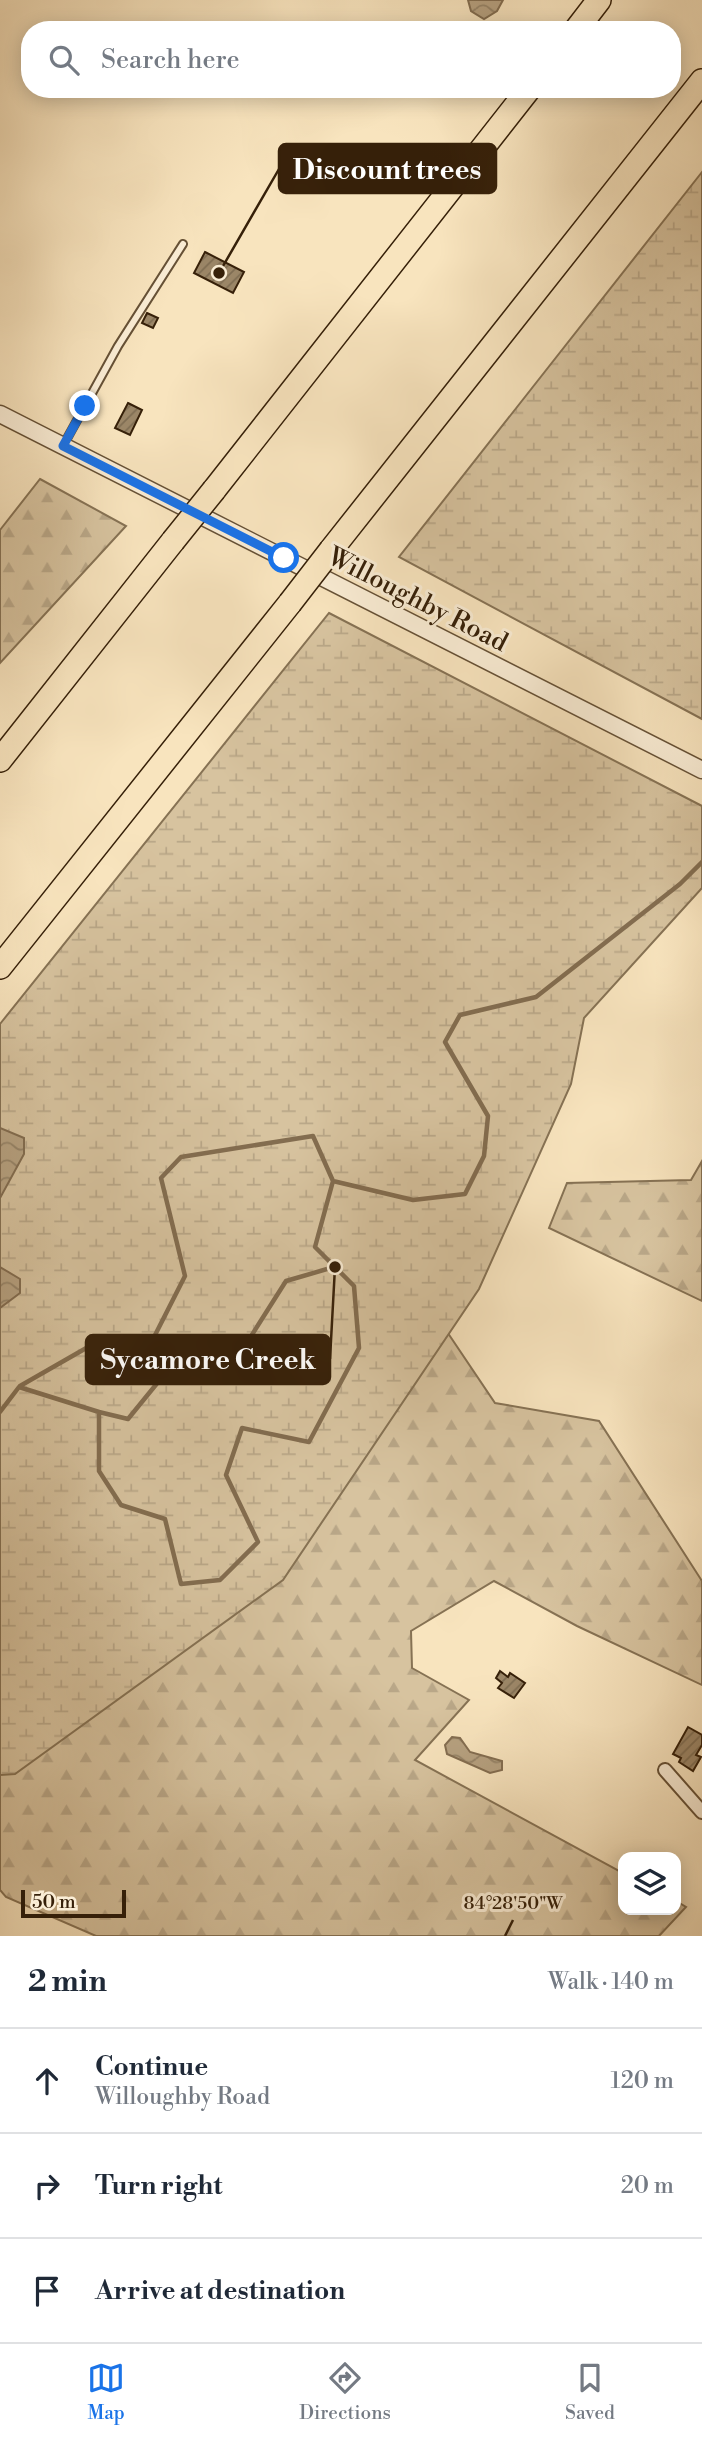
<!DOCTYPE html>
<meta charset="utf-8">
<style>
body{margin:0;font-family:"Libre Bodoni",serif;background:#f6f6f7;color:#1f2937}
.controls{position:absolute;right:21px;bottom:21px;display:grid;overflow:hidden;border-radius:14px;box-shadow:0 4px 18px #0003}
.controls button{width:63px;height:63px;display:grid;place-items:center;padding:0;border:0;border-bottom:2px solid #e0e1e3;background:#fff;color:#1f2937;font:35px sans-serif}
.scale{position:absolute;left:21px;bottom:18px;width:105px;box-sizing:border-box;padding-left:7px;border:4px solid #362009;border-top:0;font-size:19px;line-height:24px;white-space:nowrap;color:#362009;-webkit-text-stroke:5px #faedd5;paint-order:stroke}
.stop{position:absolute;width:21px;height:21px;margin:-16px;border:5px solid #1a73e8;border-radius:50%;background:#fff}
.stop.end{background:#1a73e8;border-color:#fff;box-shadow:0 2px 7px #0008}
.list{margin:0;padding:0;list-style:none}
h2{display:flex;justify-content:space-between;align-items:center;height:91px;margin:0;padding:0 28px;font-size:30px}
h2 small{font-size:23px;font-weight:400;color:#747a83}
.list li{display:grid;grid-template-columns:46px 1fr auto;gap:21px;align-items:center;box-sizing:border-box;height:105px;padding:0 28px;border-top:2px solid #e0e1e3}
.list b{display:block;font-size:26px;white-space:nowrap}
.list p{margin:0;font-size:23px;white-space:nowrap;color:#747a83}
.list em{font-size:23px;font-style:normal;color:#747a83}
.icon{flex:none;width:38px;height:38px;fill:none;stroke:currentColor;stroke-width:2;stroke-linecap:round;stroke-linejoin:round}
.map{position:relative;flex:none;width:702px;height:1936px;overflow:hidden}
.search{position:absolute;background:#fff;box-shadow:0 4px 18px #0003;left:21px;right:21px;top:21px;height:77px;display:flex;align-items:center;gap:18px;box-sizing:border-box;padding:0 24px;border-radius:28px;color:#747a83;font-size:26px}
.sheet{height:406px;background:#fff}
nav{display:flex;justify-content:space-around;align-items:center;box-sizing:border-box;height:98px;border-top:2px solid #e0e1e3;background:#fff;font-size:19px;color:#747a83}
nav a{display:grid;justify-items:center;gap:4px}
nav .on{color:#1a73e8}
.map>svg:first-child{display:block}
.forest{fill:url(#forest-firs);stroke:#867254;stroke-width:2}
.wetland{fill:url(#wetland-marsh);stroke:#867254;stroke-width:2}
.water{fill:url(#water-waves);stroke:#836d50;stroke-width:2}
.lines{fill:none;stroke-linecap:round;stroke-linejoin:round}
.stream{stroke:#836d50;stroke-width:4.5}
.building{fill:url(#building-hatch);stroke:#362009;stroke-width:2}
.service-casing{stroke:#665136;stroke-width:10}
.minor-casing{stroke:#665136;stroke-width:16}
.tertiary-casing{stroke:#665136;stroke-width:19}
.motorway-casing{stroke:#362009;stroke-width:26}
.service{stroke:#faedd5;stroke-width:6}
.minor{stroke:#faedd5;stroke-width:12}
.tertiary{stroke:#faedd5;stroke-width:16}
.motorway{stroke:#f8e4be;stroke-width:23}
.motorway-bridge-casing{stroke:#362009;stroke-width:26;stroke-linecap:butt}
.motorway-bridge{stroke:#f8e4be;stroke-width:23}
.route{stroke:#1a73e8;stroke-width:9}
.ticks{fill:none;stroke:#362009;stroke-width:2.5}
.labels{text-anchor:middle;stroke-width:6;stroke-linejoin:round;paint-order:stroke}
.street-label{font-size:26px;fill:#362009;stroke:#faedd5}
.ticks-label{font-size:18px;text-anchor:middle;fill:#362009;stroke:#faedd5;stroke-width:6;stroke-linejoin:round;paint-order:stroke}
.leader{fill:none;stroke:#362009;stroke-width:2.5}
.callout-dot{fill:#362009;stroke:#faedd5;stroke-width:2.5}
.callout{fill:#362009;stroke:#362009;stroke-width:2.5}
.callout-label{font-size:28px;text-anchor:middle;font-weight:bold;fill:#fff}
</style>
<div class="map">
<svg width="702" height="1936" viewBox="0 0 702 1936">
<defs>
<pattern id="forest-firs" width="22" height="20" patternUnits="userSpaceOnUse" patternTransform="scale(1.75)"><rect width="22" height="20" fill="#d7c39f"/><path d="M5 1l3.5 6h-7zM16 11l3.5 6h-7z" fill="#b9a788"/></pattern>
<pattern id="wetland-marsh" width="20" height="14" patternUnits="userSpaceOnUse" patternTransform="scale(1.75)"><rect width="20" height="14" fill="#d7c39f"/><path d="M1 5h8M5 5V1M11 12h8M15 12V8" fill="none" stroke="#b9a788"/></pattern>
<pattern id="water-waves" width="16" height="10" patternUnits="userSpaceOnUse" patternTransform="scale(1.75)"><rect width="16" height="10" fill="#b6a180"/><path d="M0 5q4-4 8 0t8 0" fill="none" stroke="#958367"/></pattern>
<pattern id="building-hatch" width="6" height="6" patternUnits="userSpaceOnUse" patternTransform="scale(1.75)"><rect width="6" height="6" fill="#9b8667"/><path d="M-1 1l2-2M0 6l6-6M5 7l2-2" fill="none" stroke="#7f6d53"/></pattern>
</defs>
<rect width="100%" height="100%" fill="#f8e4be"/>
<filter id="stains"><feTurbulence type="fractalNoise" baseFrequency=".00286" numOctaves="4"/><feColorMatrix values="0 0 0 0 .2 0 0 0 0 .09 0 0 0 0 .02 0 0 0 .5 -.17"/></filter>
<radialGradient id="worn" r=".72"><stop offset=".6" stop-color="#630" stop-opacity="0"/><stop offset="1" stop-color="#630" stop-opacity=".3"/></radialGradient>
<path class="forest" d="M40,479l86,47 -126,137v-133z
M702,1161v140l-153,-73 18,-45 124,-3z
M425,1299l70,104 104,18 103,160v104l-125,-59 -83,-45 -83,50 1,37 57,32 -54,60 208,113v37h53v-9l10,6 -27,29h-563l-90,-39 -6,-7v-385z"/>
<path class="wetland" d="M702,172v547l-303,-162z
M329,613l373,193v82l-118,130 -13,66 -92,205 -196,291 -268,194 -15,1v-751z"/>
<path class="water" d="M468,0h35l-6,11 -13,8 -13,-8z
M0,1128l24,10v16l-24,44z
M0,1267l20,12v14l-20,15z
M452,1737l8,1 10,14 32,9v9l-12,3 -43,-19 -2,-9z"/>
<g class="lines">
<path class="stream" d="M20,1386l75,-43h56l34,-67 -24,-98 20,-21 132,-21 20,45
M0,1412l19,-25 80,25v59l22,34 44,14 16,65 39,-4 38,-38 -32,-67 16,-47 67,14 50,-94 -5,-62 -39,-39 18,-66 80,19 52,-6 19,-38 4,-40 -43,-74 15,-27 76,-18 144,-113 22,-22
M99,1412l29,7 44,-54 64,-5 50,-79 48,-14"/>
</g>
<path class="building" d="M205,252l39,20 -11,21 -39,-20z
M147,313l11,5 -5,10 -11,-5z
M128,403l14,7 -12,25 -15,-7z
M500,1671l8,6 2,-4 15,10 -11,15 -16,-10 4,-5 -6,-5z
M688,1727l14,8v10l-6,10 5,2 -8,14 -14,-9 2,-4 -8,-4z"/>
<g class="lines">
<g class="service-casing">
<path id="service" d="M64,444l54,-98 65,-102"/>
</g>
<g class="minor-casing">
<path id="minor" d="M665,1770l37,42"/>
</g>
<g class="tertiary-casing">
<path id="tertiary" d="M0,414l702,356"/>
</g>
<g class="motorway-casing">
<path id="motorway" d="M576,30l23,-30
M214,490l315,-401
M331,550l371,-469
M0,760l173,-219
M0,967l290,-364"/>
</g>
<use href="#service" class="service"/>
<use href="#minor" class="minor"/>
<use href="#tertiary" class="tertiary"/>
<use href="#motorway" class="motorway"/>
<g class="motorway-bridge-casing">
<path id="motorway-bridge" d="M173,541l41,-51
M290,603l41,-53"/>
</g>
<use href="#motorway-bridge" class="motorway-bridge"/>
</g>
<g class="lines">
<path class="route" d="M85,406l-22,40 221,112"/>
</g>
<path class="ticks" d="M505,1936l8,-16"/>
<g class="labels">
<g class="street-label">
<text transform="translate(418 599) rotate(27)" y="9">Willoughby Road</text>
</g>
</g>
<g class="ticks-label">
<text x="513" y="1909">84°28'50"W</text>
</g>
<path class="leader" d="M219 273L279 169M335 1267L330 1359"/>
<g class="callout-dot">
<circle cx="219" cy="273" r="7"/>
<circle cx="335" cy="1267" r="7"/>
</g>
<g class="callout">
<rect x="279" y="144" width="217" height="49" rx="7"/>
<rect x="86" y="1335" width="244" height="49" rx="7"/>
</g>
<g class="callout-label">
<text x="387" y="179">Discount trees</text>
<text x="208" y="1369">Sycamore Creek</text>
</g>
<rect width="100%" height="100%" filter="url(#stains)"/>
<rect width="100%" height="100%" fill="url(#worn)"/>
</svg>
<div class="controls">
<button><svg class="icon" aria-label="layers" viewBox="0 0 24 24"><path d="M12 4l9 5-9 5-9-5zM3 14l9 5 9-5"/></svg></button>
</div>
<div class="scale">50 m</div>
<div class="stop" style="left:284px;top:558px"></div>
<div class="stop end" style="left:85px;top:406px"></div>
<div class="search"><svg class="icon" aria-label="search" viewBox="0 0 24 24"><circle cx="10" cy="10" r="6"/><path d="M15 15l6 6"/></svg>Search here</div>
</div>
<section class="sheet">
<h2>2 min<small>Walk · 140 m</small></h2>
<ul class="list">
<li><svg class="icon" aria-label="ahead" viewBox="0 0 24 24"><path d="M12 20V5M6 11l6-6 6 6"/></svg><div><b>Continue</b><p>Willoughby Road</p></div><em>120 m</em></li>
<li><svg class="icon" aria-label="right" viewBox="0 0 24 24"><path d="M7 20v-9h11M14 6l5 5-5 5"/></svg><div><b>Turn right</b></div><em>20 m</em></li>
<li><svg class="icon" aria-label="arrive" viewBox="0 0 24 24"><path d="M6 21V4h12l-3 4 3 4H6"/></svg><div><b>Arrive at destination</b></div></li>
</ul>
</section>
<nav>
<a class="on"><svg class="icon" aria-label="map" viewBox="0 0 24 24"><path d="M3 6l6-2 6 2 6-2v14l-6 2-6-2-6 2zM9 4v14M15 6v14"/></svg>Map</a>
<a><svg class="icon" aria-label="directions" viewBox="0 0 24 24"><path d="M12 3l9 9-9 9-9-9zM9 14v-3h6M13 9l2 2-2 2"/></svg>Directions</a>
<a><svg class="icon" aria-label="saved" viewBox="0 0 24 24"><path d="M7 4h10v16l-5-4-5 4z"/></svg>Saved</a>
</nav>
